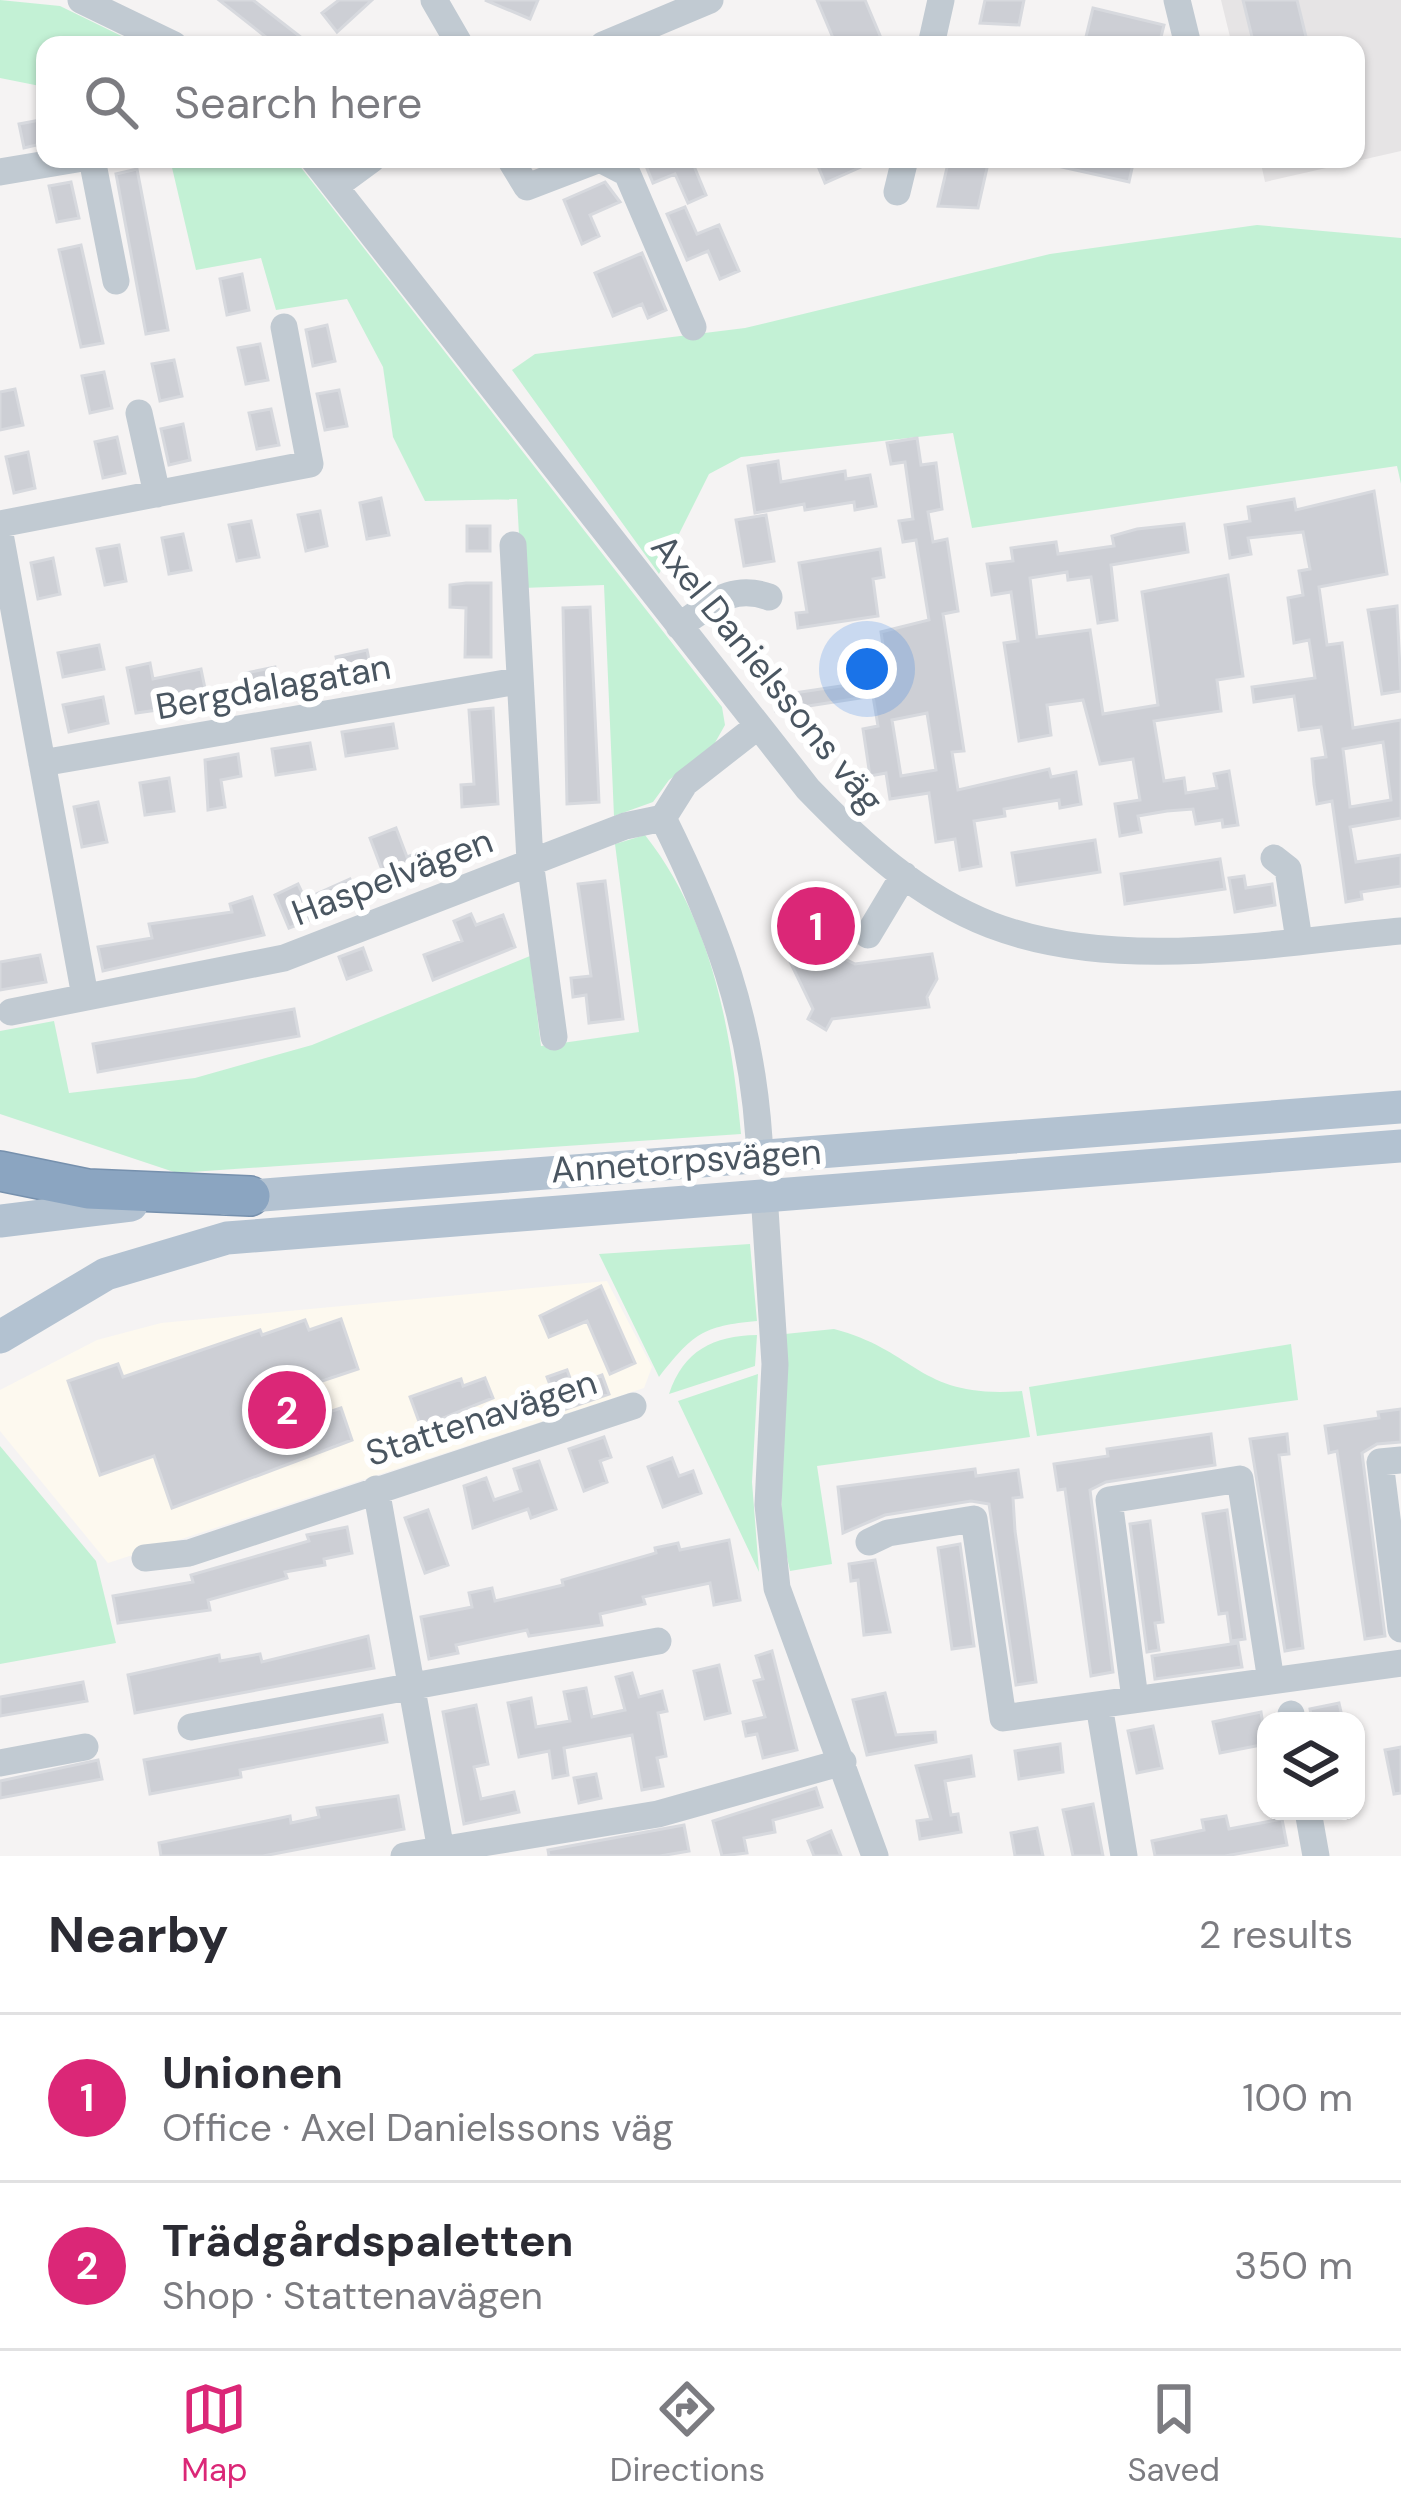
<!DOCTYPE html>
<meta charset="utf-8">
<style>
body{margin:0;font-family:"DM Sans",sans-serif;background:#f2f2f3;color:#2b2b33}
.controls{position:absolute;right:36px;bottom:36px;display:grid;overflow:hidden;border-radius:24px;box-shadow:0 3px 9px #0004}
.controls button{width:108px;height:108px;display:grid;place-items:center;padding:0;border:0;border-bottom:3px solid #e1e1e2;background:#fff;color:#2b2b33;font:60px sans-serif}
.you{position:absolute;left:867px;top:669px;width:42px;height:42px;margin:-30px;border:9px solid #fff;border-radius:50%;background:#1a73e8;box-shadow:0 0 0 18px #1a73e833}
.badge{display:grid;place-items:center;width:78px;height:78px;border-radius:50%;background:#db2777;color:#fff;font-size:39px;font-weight:700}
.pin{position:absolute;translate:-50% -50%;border:6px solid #fff;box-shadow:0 3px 12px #0006}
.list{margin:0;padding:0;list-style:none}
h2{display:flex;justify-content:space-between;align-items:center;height:156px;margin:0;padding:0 48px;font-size:51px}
h2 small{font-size:39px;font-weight:400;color:#7c7c81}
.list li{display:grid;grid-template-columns:78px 1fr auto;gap:36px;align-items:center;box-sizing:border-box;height:168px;padding:0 48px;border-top:3px solid #e1e1e2}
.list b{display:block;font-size:45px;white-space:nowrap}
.list p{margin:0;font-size:39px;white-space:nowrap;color:#7c7c81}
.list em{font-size:39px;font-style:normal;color:#7c7c81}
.icon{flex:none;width:66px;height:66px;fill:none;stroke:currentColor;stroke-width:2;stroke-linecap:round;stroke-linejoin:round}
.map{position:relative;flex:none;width:1401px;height:1856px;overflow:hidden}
.search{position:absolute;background:#fff;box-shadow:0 3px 9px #0004;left:36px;right:36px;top:36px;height:132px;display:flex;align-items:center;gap:30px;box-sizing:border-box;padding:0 42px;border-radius:24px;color:#7c7c81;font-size:45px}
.sheet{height:492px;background:#fff}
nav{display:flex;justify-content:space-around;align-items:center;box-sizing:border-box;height:168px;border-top:3px solid #e1e1e2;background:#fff;font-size:33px;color:#7c7c81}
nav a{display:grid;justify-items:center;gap:6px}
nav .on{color:#db2777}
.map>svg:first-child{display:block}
.commercial{fill:#fdf9ef}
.education{fill:#e6e4e5}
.green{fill:#c3f1d5}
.building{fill:#cdcfd5;stroke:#d7d9de;stroke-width:3;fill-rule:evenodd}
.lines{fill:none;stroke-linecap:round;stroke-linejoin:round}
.highway-casing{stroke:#7690ad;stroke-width:42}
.minor{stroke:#c1cad2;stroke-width:27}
.major{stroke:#b3c2d1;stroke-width:33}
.highway{stroke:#8ba5c1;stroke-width:39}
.labels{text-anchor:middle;stroke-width:12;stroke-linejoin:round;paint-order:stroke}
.street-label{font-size:36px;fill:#4a5661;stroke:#fff}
</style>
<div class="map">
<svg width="1401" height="1856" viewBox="0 0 1401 1856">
<rect width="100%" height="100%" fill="#f5f3f3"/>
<path class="commercial" d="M607,1281l45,86 -8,21 -536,175 -108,-132v-41l97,-50 64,-17z"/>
<path class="education" d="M1221,0h180v151l-136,31 -5,-23h96v-114h-124z"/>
<path class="green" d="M0,0l60,6 80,39h-95v42l-45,-9z
M170,159h122l7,6 423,542 3,18 -13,23 -43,32 -16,22 -39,14 -10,-231 -82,3 -5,-89 -92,2 -32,-64 -10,-70 -36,-68 -71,11 -15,-52 -65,12z
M1257,225l144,13v246l-4,-18 -425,62 -19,-95 -212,24 -32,17 -50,100 -147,-204 23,-16 210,-26 305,-74z
M645,835c67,85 86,194 96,299l-564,39 -177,-59v-83l54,-10 15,72 126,-15 117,-33 218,-89 11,90 98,-14 -24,-188z
M750,1244l7,77c-55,5 -64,13 -98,56l-60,-123z
M834,1329c84,22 84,70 188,62l8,46 -213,29 15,98 -42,7 -9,-42 4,-195z
M757,1335l-2,31 -86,28c15,-44 44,-58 88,-59z
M1291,1344l7,56 -261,36 -8,-49z
M758,1374l-6,108 7,90 -81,-171z
M0,1446l96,115 20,82 -116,21z"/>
<path class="building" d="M219,0h34l58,45h-35z
M339,0h33l-35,32 -15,-19z
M485,0h53l-8,19z
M817,0h48l19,45h-48z
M985,0h39l-5,25 -39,-2z
M1243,0h54l11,45h-54z
M1093,8l71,17 -5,20h-75z
M45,119v24l-21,5 -5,-24z
M661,159h48l-15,7 12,29 -18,8 -13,-29 -22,9 -7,-17z
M815,159h64l-54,24z
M949,159h40l-11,49 -40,-2z
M1053,159h81l-5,23 -76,-17z
M137,169l31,161 -22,4 -30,-160z
M71,182l8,36 -22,4 -8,-36z
M605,182l15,20 -30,13 9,21 -17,8 -18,-44z
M685,207l12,27 22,-9 20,46 -19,8 -12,-28 -21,9 -20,-46z
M81,245l22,98 -22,4 -22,-97z
M642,253l24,57 -18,8 -6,-14 -29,12 -18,-43z
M242,274l7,36 -22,5 -7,-36z
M327,325l8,36 -22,5 -7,-36z
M260,344l8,36 -22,4 -8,-36z
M174,360l8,36 -22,5 -8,-37z
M104,372l8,36 -22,5 -8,-37z
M15,389l8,36 -23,5v-38z
M339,390l8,36 -22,4 -8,-36z
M271,409l8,36 -22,4 -8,-36z
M183,424l7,36 -21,5 -8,-36z
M117,437l8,36 -22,5 -8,-36z
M917,438l4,27 15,-2 6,46 -14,3 5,30 14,-3 11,72 -15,3 21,137 -12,1 6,38 91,-21 2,8 25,-5 5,32 -21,4 -1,-8 -55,9 1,7 -31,5 7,45 -21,4 -5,-31 -19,3 -7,-49 -39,6 -4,-26 -16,3 -7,-47 15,-3 -5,-30 -97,15 -2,-15 114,-17 -7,-47 48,-12 -13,-80 -13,2 -4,-21 14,-2 -8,-57 -14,2 -4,-21zM927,713l9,57 -35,6 -9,-56z
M28,452l7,36 -21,5 -8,-36z
M778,461l3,21 64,-11 1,8 24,-4 6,31 -21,4 -1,-8 -49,8 -1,-6 -49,9 -7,-47z
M1374,491l13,83 -68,13 8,58 15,-2 11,85 48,-8v98l-51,9 6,35 45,-7v31l-40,6 1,7 -16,3 -14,-101 -15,3 -3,-20 -2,-25 14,-2 -5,-30 -22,3 -5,-34 -40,6 -2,-15 63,-9 -6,-38 -15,3 -6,-45 15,-3 -4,-24 11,-2 -7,-37 -55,6 3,16 -21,4 -5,-33 25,-4 -2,-14 46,-8 2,11zM1383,742l8,58 -41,7 -7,-58z
M381,498l8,37 -22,4 -7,-36z
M320,511l7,35 -21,5 -8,-36z
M766,515l8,46 -30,5 -8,-46z
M251,521l8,36 -22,4 -8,-36z
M1184,524l4,28 -77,13 6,55 -19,3 -7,-46 -23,3 -1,-8 -37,6 7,59 53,-7 13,84 55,-9 -16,-113 86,-17 15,101 -26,4 4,31 -67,10 10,60 20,-3 2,15 31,-5 -3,-14 15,-3 9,54 -15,2 -1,-7 -26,4 -3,-15 -26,2 -29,5 3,16 -21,4 -5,-32 25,-4 -7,-41 -33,5 -17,-64 -36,5 4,30 -32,6 -15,-98 14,-2 -7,-49 -19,3 -5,-31 26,-3 -2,-13 45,-6 2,12 56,-8 -2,-10 25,-7z
M467,526h23v25h-23z
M183,534l8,36 -22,4 -7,-36z
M119,545l7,36 -21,4 -8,-36z
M880,549l4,28 -11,2 5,37 -80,12 -2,-15 11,-1 -8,-49z
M53,558l7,36 -22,5 -7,-36z
M466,583h25v74h-26l1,-49 -16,-1v-22z
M1397,606l4,85 -19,3 -14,-84z
M590,607l9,195 -32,2 -4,-196z
M99,645l5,24 -41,8 -5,-24z
M367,650l5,24 -31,6 -5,-23z
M150,663l3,16 48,-10 7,34 -72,10 -9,-45z
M275,667l5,23 -29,6 -5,-23z
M103,697l5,26 -39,9 -6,-27z
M493,708l5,96 -36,3 -1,-22 13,-1 -5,-74z
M393,724l4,24 -51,8 -4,-24z
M310,743l5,26 -39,6 -4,-26z
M238,754l3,22 -20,4 4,27 -17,3 -3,-50z
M169,778l5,33 -29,4 -5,-32z
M98,802l9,40 -25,5 -8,-40z
M396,828l11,29 19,-7 9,24 -45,17 -20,-53z
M1095,840l5,32 -83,13 -5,-32z
M1220,859l5,30 -100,15 -4,-30z
M1244,876l2,12 26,-4 3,21 -40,7 -6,-34z
M350,879l10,22 -71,27 -14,-33 23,-11 7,15z
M605,881l18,138 -34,4 -3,-28 -13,2 -2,-19 20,-2 -13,-92z
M252,897l12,38 -161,36 -5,-24 54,-9 -3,-14 83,-12 -2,-8z
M818,905l27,54 10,5 77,-10 5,25 -10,18 2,10 -97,12 -6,11 -18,-11 5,-10 -34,-70 18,-24z
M471,914l5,11 27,-10 12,32 -82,33 -9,-25 38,-14 -8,-20z
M363,948l8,22 -24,9 -8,-22z
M40,955l6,27 -46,8v-28z
M294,1009l5,27 -201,36 -5,-28z
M601,1286l34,77 -25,11 -23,-53 -38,16 -9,-21z
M341,1319l17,50 -78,26 10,30 51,-17 11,32 -180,68 -18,-52 -54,19 -32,-94 50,-17 5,13 137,-47 2,5 43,-15 4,10z
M567,1370l6,16 29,-11 7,19 -49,17 -13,-34z
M485,1378l8,20 -72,29 -11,-30 51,-18 2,7z
M1401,1409v33l-24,2 -15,9 23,183 -20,3 -28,-188 -8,2 -4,-27 54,-8 -1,-6z
M1211,1434l4,31 -109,17 -16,8 23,182 -22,4 -26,-187 -7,1 -4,-26 54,-8 -1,-7z
M1287,1434l2,20 -10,1 24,193 -18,3 -35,-212z
M604,1437l7,20 -11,4 7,21 -23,9 -15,-42z
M672,1458l7,18 14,-5 8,22 -38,14 -15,-40z
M539,1461l17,48 -25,9 -3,-9 -55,19 -9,-42 22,-8 8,22 27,-9 -7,-22z
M975,1469l1,7 42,-6 4,27 -9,1 2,33 21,151 -20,3 -27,-181 -18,-3 -86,14 -42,18 -5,-46z
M428,1510l20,55 -23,8 -20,-55z
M1227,1510l18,129 -14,2 -4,-28 -8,1 -16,-100z
M1150,1521l13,101 -8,1 4,27 -12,2 -17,-128z
M347,1527l5,26 -28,6 1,6 -40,7 2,6 -79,22 2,10 -92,13 -5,-27 80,-14 -2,-7 118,-34 -2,-6z
M729,1540l11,60 -26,5 -4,-22 -67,14 2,7 -45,10 2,11 -73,11 -2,-6 -71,15 2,8 -29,6 -8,-42 51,-10 -3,-14 23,-5 3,13 68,-16 -1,-5 94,-27 -1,-5 23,-5 2,7z
M960,1544l14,102 -22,3 -14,-101z
M875,1560l15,72 -26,3 -6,-55 -7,1 -2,-17z
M368,1636l6,32 -239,45 -7,-38 91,-20 1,6 40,-7 2,8z
M1238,1643l4,24 -87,12 -3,-23z
M772,1651l25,99 -34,8 -6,-24 -11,2 -3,-14 22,-5 -11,-36 9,-2 -7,-23z
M719,1665l11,48 -25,6 -11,-48z
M632,1673l7,24 23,-6 5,20 -9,2 8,43 -9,2 6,28 -21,4 -10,-55 -68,13 4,27 -15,3 -4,-27 -30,6 -11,-54 23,-5 5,29 34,-6 -6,-29 22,-4 6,29 33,-7 -9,-33z
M83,1682l4,19 -87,15v-19z
M885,1693l11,42 39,-3 1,10 -69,13 -14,-55z
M1339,1703l4,18h-31l-2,-12z
M476,1705l12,59 -14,3 7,32 33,-7 5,20 -55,12 -21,-112z
M1261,1712l5,32 -46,9 -7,-31z
M382,1715l5,27 -147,28 1,7 -91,17 -6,-34z
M1153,1726l9,42 -25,5 -9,-42z
M1060,1744l3,28 -44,7 -4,-28z
M1401,1747v46l-7,1 -9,-44z
M971,1756l3,20 -29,5 6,34 7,-1 3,18 -41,7 -3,-18 14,-2 -15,-53z
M98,1760l4,19 -102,19v-17z
M596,1774l5,24 -22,5 -5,-25z
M816,1788l6,19 -49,13 2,12 -31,6 3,15 -25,3 -9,-35z
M398,1796l6,33 -141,27h-102l-2,-13 131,-27 1,7 28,-6 -2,-9z
M1093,1804l10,52h-30l-10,-46z
M1226,1816l3,13 53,-10 5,26 -62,11h-70l-3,-15 52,-11 -2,-10z
M684,1825l5,26 -29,5h-111l-1,-6z
M1037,1828l6,28h-28l-4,-23z
M831,1831l10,25h-27l-6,-15z"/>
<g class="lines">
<g class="highway-casing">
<path id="highway" d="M0,1171l88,18 162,7"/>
</g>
<path class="minor" d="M81,0l93,45
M434,0l26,45
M1177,0l11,45
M603,45l107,-45
M931,45l10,-45
M92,159l24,122
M313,159l495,630c53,55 111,108 183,136 126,48 280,18 410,6
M510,159l17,28 73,-28
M600,159l27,14 66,154
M0,172l77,-13
M338,184l34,-25
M897,192l8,-33
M139,413l18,81
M0,524l310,-60 -26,-137
M0,534l85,462
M513,545l17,316 24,176
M679,626c32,-21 52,-43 90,-29
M42,763l475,-82
M663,818c54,109 88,199 96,321
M663,818l22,-35 73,-57
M1274,858l14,11 11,71
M868,935l36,-60
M11,1012l273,-54 341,-132 38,-8
M765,1209l10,155 -7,141 9,83 98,268
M1401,1460l-21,2 21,167
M376,1489l66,367
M869,1542l19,-9 86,-14 29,199 398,-55
M145,1558l44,-5 444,-147
M1135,1699l-26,-199 131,-21 31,202
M1099,1705l25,151
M1291,1714l1,7
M191,1727l467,-86
M0,1763l85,-16
M1308,1811l8,45
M404,1856l254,-42 185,-52"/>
<path class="major" d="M224,1198l1177,-91
M0,1221l131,-16
M0,1337l106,-63 121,-36 1174,-92"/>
<use href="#highway" class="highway"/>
</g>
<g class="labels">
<g class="street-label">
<text transform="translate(768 673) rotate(51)" y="13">Axel Danielssons väg</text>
<text transform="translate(273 686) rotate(-10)" y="13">Bergdalagatan</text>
<text transform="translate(392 876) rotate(-21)" y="13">Haspelvägen</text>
<text transform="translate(686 1160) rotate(-4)" y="13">Annetorpsvägen</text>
<text transform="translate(481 1417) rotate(-18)" y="13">Stattenavägen</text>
</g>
</g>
</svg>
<div class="controls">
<button><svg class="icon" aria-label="layers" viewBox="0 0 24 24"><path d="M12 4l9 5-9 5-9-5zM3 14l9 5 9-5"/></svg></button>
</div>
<div class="you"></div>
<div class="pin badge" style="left:816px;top:926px">1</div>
<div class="pin badge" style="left:287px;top:1410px">2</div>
<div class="search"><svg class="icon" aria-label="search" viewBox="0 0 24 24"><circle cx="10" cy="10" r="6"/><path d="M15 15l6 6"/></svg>Search here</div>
</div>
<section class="sheet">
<h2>Nearby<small>2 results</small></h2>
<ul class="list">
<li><span class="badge">1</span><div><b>Unionen</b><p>Office · Axel Danielssons väg</p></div><em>100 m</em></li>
<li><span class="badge">2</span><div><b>Trädgårdspaletten</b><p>Shop · Stattenavägen</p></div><em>350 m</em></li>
</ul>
</section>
<nav>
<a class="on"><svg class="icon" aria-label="map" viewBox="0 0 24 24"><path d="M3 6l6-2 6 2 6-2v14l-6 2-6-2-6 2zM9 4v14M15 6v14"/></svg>Map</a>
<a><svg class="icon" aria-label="directions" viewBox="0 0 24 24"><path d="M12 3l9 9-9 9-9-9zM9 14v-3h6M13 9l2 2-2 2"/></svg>Directions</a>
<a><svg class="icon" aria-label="saved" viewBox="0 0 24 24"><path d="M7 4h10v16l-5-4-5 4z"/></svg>Saved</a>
</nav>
